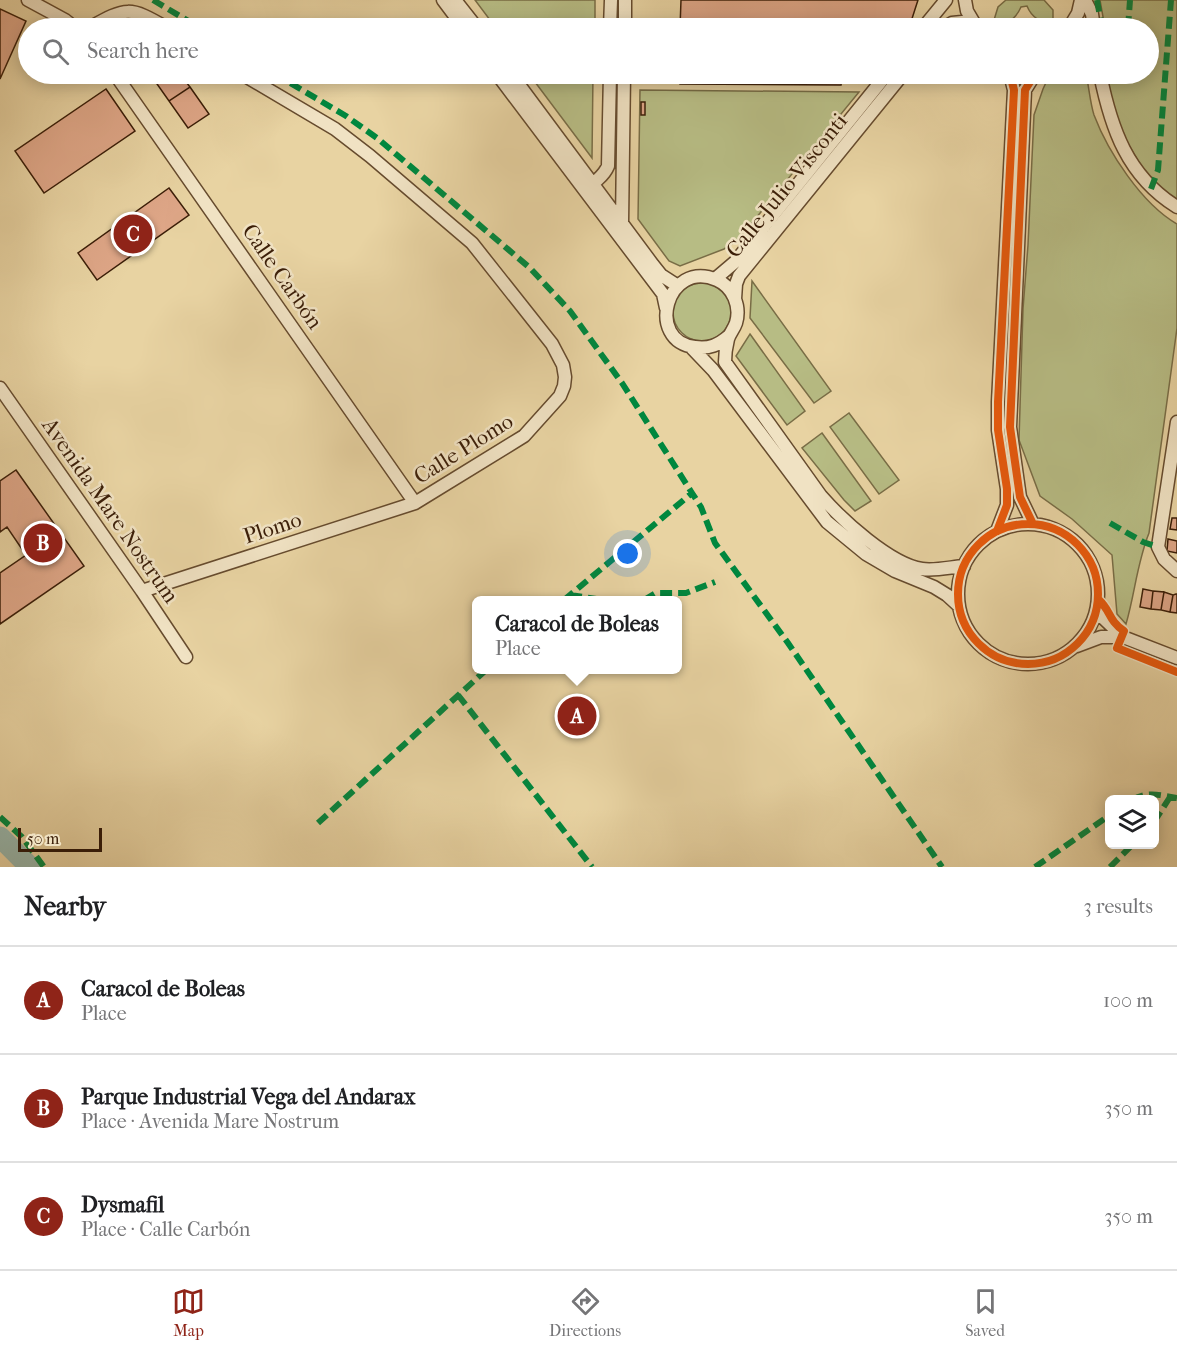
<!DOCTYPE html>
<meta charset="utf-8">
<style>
body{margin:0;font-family:"IM FELL French Canon",serif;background:#f2f2f2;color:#202124}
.controls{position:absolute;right:18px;bottom:18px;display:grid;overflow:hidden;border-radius:9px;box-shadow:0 3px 15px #0003}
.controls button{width:54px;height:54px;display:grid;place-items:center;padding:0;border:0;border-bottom:2px solid #e0e0e0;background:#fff;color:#202124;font:30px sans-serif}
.scale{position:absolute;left:18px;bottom:15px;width:84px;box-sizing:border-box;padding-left:6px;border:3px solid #3b1e08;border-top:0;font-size:16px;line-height:21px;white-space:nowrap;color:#3b1e08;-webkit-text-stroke:4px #f0e2c3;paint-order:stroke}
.you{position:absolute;left:628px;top:554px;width:21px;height:21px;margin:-15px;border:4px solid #fff;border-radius:50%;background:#1a73e8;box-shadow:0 0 0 9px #1a73e833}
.badge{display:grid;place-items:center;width:39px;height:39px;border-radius:50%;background:#8f2418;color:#fff;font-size:20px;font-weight:700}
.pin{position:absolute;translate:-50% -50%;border:3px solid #fff;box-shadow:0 2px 6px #0006}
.popup{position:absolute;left:472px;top:596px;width:210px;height:78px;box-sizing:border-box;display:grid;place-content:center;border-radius:9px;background:#fff;filter:drop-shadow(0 2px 4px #0005);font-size:20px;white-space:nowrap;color:#757577}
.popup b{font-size:22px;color:#202124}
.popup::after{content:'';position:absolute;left:50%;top:100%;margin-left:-12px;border:12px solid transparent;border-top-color:#fff}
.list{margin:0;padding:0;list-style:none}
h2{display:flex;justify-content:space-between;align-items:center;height:78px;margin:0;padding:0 24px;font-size:26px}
h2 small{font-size:20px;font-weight:400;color:#757577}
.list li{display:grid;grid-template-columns:39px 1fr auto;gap:18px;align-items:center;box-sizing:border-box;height:108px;padding:0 24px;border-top:2px solid #e0e0e0}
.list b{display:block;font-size:22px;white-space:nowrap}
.list p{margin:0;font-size:20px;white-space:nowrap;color:#757577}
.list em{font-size:20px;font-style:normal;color:#757577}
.icon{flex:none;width:33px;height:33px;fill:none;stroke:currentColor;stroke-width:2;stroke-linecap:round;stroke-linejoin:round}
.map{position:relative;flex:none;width:1177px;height:867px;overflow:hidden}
.search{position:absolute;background:#fff;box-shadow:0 3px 15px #0003;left:18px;right:18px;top:18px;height:66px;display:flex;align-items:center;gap:15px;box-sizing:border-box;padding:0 21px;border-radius:33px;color:#757577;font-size:22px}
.sheet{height:402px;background:#fff}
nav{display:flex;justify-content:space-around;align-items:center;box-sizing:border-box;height:84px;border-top:2px solid #e0e0e0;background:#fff;font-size:16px;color:#757577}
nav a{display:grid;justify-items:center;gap:3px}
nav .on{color:#8f2418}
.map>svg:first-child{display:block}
.green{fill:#b7bc84;stroke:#796d46;stroke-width:1.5}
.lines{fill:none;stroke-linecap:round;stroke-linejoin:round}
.river{stroke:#98b7ac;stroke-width:21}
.building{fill:#dea687;stroke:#3b1e08;stroke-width:1.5}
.minor-casing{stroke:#664b2e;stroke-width:15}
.minor{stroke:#f0e2c3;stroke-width:12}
.quiet{stroke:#00873e;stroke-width:6;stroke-dasharray:12 6;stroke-linecap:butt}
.cycleway-casing{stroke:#f0e2c3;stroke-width:11}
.cycleway{stroke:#e8590c;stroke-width:8}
.labels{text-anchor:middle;stroke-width:5;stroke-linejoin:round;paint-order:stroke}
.street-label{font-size:22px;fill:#3b1e08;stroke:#f0e2c3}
</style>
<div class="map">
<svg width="1177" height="867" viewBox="0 0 1177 867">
<rect width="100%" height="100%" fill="#e8d3a2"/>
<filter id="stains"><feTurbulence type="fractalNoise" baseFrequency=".00333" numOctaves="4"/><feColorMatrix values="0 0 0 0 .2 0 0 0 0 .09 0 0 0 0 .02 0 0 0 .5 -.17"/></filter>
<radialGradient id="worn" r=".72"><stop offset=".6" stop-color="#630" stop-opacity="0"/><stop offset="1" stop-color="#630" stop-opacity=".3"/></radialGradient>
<path class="green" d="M475,0h120v28h-99z
M1006,0h38l9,10v11c-12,4 -22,-5 -26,-15l-6,1c-4,9 -12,18 -22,18l-5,-5 4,-13z
M1100,0h77v207l-19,-12 -50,-85v-36h40v-46h-43z
M529,74h64l-1,84z
M1050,74h36c3,13 4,28 8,41 14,37 48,89 83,109v104l-28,205c-12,30 -14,60 -23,91l-9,-10 -5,-59 -40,-36 -32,-23 -21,-56 4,-131 5,-64 6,-130 9,-26z
M640,90l219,2 -121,148 -14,9 -44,17 -11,-5 -31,-42z
M752,281l79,110 -17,12 -64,-85z
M673 312a29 29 0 1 1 58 0a29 29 0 1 1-58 0Z
M750,334l55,77 -18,14 -51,-69z
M849,413l50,67 -20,14 -49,-67z
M822,433l49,68 -16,10 -11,-11 -42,-52z"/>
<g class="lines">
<path class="river" d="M0,837l30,30"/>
</g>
<path class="building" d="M681,0h237l-9,28h-229z
M0,9l26,12 -26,58z
M150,74h30l10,13 -21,14z
M680,74h194l-4,4h-28l-1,7 -161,-1z
M190,87l19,27 -21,14 -19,-27z
M106,89l29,42 -91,62 -29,-42z
M641,102h4v13h-4z
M169,188l20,27 -92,65 -19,-27z
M16,470l68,96 -84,58v-51l26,-18 -19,-28 -7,5v-51z
M1172,518h5v12l-7,-1z
M1168,539l9,2v12l-10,-2z
M1143,589l10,2 -2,18 -11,-2z
M1153,591l11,1 -3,18 -10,-1z
M1164,592l9,3 -3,17 -9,-2z
M1176,594h1v19l-7,-1 3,-17z"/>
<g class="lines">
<g class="minor-casing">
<path id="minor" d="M28,0l37,20 10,8
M443,0l21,28
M455,0l22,28
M965,0l2,11 10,17
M1085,0l7,14 2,14
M89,28c38,-21 40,-22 78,0
M610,28l1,-28
M625,28v-28
M923,28l23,-28
M943,28l9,-5 20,-2
M1069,28l9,-15 3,-13
M115,74l300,429
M497,74l166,220 3,14
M511,74l142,191 8,10 17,11
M1100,74c11,54 27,102 77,133
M591,188c4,-9 12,-10 17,-22l2,-92
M622,223l2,-149
M715,279l20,-17 152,-188
M735,299l1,-15 3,-8 164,-202
M729,336c-11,9 -19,13 -34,11 -50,-5 -29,-89 22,-67 16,7 24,26 19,43 -2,6 -6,10 -8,16 -2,8 -3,15 -3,23l96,134c21,24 69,68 101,73 13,2 29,-2 42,-3
M691,347l22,23 114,152 39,32 29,17 39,16 13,8 12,11
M0,388l142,203 44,66
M1177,422l-19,125 6,12 13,12
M958 594a70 70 0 1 1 140 0a70 70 0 1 1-140 0Z
M1033,524l-13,-27 -10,-70 15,-337 10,-16
M997,531l10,-26v-16l-9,-59v-28l16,-312 -4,-16
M142,591l273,-88 109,-67 36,-40 4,-10 1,-9 -2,-12 -11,-21 -80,-101 -102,-87 -35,-27 -93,-55
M1097,612l26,25 54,21
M1077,646l24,-9h22"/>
</g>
<use href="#minor" class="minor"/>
<path class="quiet" d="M153,0l47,28
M1097,0l5,28
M1128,28l2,-28
M275,74l71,42 31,22 153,130 40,43 52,72 70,110 9,14 14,36 73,100 154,224
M1151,189l7,-19 13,-170
M1110,523l33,19 15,5
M570,595l34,5
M564,600l128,-107
M644,600l12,-7h30l29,-11
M458,695l134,172
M1132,800c15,-9 28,-5 45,-2
M0,817l22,20 22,30
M1154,822l16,-25
M318,823l168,-153
M1035,867l75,-52
M1110,867l23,-23"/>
<g class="cycleway-casing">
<path id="cycleway" d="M958 594a70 70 0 1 1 140 0a70 70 0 1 1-140 0Z
M1033,524l-13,-27 -10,-70 15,-337 10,-16
M997,531l10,-26v-16l-9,-59v-28l16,-312 -4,-16
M1099,600c12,11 9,20 25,31l-7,17 60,24"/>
</g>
<use href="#cycleway" class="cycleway"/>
</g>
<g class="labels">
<g class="street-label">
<text transform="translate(786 185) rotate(-51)" y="8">Calle Julio Visconti</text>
<text transform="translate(283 276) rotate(55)" y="8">Calle Carbón</text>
<text transform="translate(463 448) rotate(-32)" y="8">Calle Plomo</text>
<text transform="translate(111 510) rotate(55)" y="8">Avenida Mare Nostrum</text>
<text transform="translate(272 527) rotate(-18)" y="8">Plomo</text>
</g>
</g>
<rect width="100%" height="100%" filter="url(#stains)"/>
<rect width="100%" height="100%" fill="url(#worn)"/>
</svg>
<div class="controls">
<button><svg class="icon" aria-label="layers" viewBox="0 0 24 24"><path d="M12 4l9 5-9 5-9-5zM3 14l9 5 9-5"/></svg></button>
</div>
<div class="scale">50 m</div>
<div class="you"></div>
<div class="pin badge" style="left:577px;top:716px">A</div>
<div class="popup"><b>Caracol de Boleas</b>Place</div>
<div class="pin badge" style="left:43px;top:543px">B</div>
<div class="pin badge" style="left:133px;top:234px">C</div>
<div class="search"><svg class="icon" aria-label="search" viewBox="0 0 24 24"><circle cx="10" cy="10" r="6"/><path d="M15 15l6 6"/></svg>Search here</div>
</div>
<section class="sheet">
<h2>Nearby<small>3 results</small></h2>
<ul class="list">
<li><span class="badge">A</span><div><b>Caracol de Boleas</b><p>Place</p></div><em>100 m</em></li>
<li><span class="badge">B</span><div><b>Parque Industrial Vega del Andarax</b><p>Place · Avenida Mare Nostrum</p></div><em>350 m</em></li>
<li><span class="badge">C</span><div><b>Dysmafil</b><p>Place · Calle Carbón</p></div><em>350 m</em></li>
</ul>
</section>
<nav>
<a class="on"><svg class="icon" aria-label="map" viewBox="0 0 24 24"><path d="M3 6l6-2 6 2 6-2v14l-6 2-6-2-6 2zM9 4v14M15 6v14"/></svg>Map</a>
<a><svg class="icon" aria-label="directions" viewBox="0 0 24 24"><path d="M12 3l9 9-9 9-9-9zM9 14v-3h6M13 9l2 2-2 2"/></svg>Directions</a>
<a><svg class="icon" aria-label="saved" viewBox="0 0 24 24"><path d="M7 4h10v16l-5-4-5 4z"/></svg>Saved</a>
</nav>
